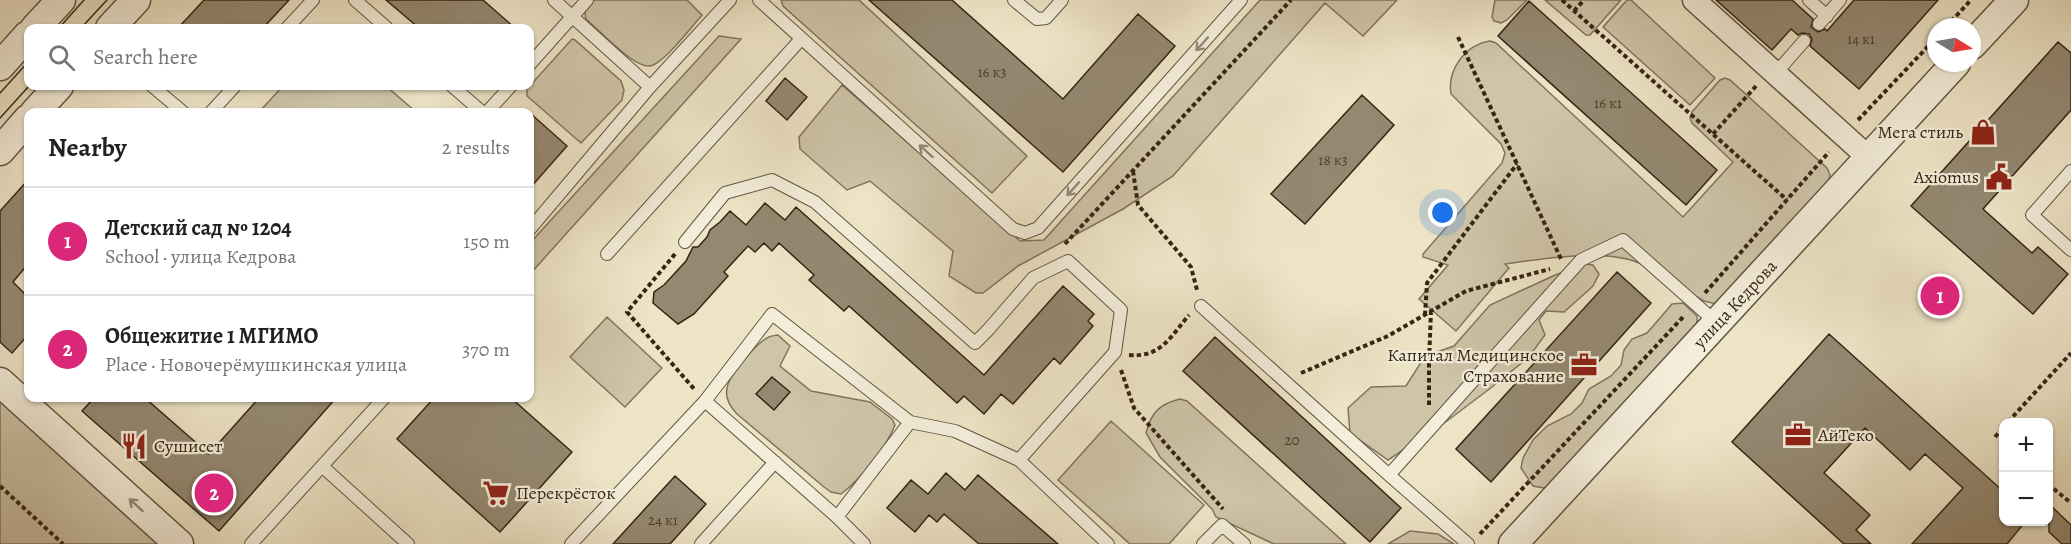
<!DOCTYPE html>
<meta charset="utf-8">
<style>
body{margin:0;font-family:Alegreya,serif;background:#f6f6f6;color:#202124}
.controls{position:absolute;right:18px;bottom:18px;display:grid;overflow:hidden;border-radius:12px;box-shadow:0 2px 4px #0004}
.controls button{width:54px;height:54px;display:grid;place-items:center;padding:0;border:0;border-bottom:2px solid #e0e0e0;background:#fff;color:#202124;font:30px sans-serif}
.compass{position:absolute;left:1927px;top:18px;width:54px;height:54px;border-radius:50%;background:#fff;box-shadow:0 2px 4px #0004;rotate:101deg}
.you{position:absolute;left:1443px;top:213px;width:21px;height:21px;margin:-15px;border:4px solid #fff;border-radius:50%;background:#1a73e8;box-shadow:0 0 0 9px #1a73e833}
.badge{display:grid;place-items:center;width:39px;height:39px;border-radius:50%;background:#db2777;color:#fff;font-size:20px;font-weight:700}
.pin{position:absolute;translate:-50% -50%;border:3px solid #fff;box-shadow:0 2px 6px #0006}
.list{margin:0;padding:0;list-style:none}
h2{display:flex;justify-content:space-between;align-items:center;height:78px;margin:0;padding:0 24px;font-size:26px}
h2 small{font-size:20px;font-weight:400;color:#757577}
.list li{display:grid;grid-template-columns:39px 1fr auto;gap:18px;align-items:center;box-sizing:border-box;height:108px;padding:0 24px;border-top:2px solid #e0e0e0}
.list b{display:block;font-size:22px;white-space:nowrap}
.list p{margin:0;font-size:20px;white-space:nowrap;color:#757577}
.list em{font-size:20px;font-style:normal;color:#757577}
.icon{flex:none;width:33px;height:33px;fill:none;stroke:currentColor;stroke-width:2;stroke-linecap:round;stroke-linejoin:round}
.map{position:relative;flex:none;width:2071px;height:544px;overflow:hidden}
.search{position:absolute;background:#fff;box-shadow:0 2px 4px #0004;left:24px;top:24px;width:510px;height:66px;display:flex;align-items:center;gap:15px;box-sizing:border-box;padding:0 21px;border-radius:12px;color:#757577;font-size:22px}
.panel{position:absolute;background:#fff;box-shadow:0 2px 4px #0004;left:24px;top:108px;width:510px;height:294px;border-radius:12px}
.map>svg:first-child{display:block}
.green{fill:#cec4a8;stroke:#81745e;stroke-width:1.5}
.building{fill:#948871;stroke:#342515;stroke-width:1.5}
.lines{fill:none;stroke-linecap:round;stroke-linejoin:round}
.service-casing{stroke:#625541;stroke-width:14}
.minor-casing{stroke:#625541;stroke-width:25}
.tertiary-casing{stroke:#625541;stroke-width:31}
.path{stroke:#342515;stroke-width:4;stroke-dasharray:4.5 3;stroke-linecap:butt}
.service{stroke:#f3edda;stroke-width:12}
.minor{stroke:#f3edda;stroke-width:22}
.tertiary{stroke:#f3edda;stroke-width:28}
.tram{stroke:#342515;stroke-width:1.5}
.oneway{stroke:#948978}
.labels{text-anchor:middle;stroke-width:4.5;stroke-linejoin:round;paint-order:stroke}
.number-label{font-size:15px;fill:#4c3e2c}
.poi-label{font-size:18px;fill:#342515;stroke:#f3edda;text-anchor:end}
.street-label{font-size:18px;fill:#342515;stroke:#f3edda}
</style>
<div class="map">
<svg width="2071" height="544" viewBox="0 0 2071 544">
<rect width="100%" height="100%" fill="#ede4c6"/>
<filter id="stains"><feTurbulence type="fractalNoise" baseFrequency=".00333" numOctaves="4"/><feColorMatrix values="0 0 0 0 .2 0 0 0 0 .09 0 0 0 0 .02 0 0 0 .5 -.17"/></filter>
<radialGradient id="worn" r=".72"><stop offset=".6" stop-color="#630" stop-opacity="0"/><stop offset="1" stop-color="#630" stop-opacity=".3"/></radialGradient>
<path class="green" d="M594,0h93l15,15c-10,11 -39,50 -53,51 -16,1 -50,-36 -63,-47 -3,-9 2,-13 8,-19z
M781,0h78l168,156 -35,37 -209,-187z
M1260,0h137l-34,36 -38,-33 -152,173 -50,33 -105,57 -35,27h-7l-27,-17 4,-25 -83,-70 -23,9 -47,-41 -1,-12 43,-52 178,156 24,-1z
M1495,0h32l-20,20 -6,3 -7,-2 -2,-4z
M1545,0h76l-31,35h-4z
M1627,0h4l84,78 -25,27 -87,-78z
M719,36l22,3 -211,235v-31z
M572,39l3,1 46,41 3,9 -2,10 -41,43 -54,-47v-7z
M1490,41l6,2 187,174 50,-55 -41,-39 -2,-5 2,-6 28,-32 5,-2 5,2 97,88 3,7 -2,8 -112,121 -12,-3c-21,-12 -42,-28 -65,-38 -33,-15 -98,-4 -134,1l4,4 -53,63 -37,-32 29,-34 -25,-8v-3l79,-91 3,-10 -4,-9 -50,-50c-4,-24 14,-49 39,-53z
M283,86h103l30,26h-157z
M1584,264l9,1 6,9 -6,12 -29,26 -18,-1 -7,9 6,15 -17,23 -40,32 -41,31 -59,39 -38,-27 -2,-25 23,-21 35,-1 19,-30 29,-10 36,-41 63,-29z
M1683,303l14,13v13l-137,149 -16,10 -11,-2 -12,-18 2,-10 10,-18 14,-14 24,-12 11,-11 7,-14 22,-13 10,-11 3,-15 8,-11 15,-6 25,-29z
M607,317l55,51 -37,39 -55,-50z
M778,335l12,11 -10,20 31,25 59,11 22,17 3,6c-9,23 -34,54 -54,69l-10,-2 -7,-5 -87,-73c-7,-8 -12,-15 -10,-26 2,-13 30,-46 42,-51 1,-1 8,-2 9,-2z
M0,399l160,145h-160z
M1180,399l7,2 159,143h-72l-58,-27 -4,-8 -52,-52 -14,-24c5,-20 13,-29 34,-34z
M1111,421l93,84 -35,39h-39l-72,-64z
M1410,531l28,3 16,10h-66z"/>
<path class="building" d="M204,0h85l-26,28h-85z
M386,0h97l32,28h-96z
M869,0h83l111,99 75,-85 37,32 -112,126z
M1716,0h76l21,19 -2,8 7,5 7,-3 2,2 27,-31h84l-79,89 -49,-43 2,-7 -3,-5 -7,-1 -4,2 -7,-6 -19,21z
M1529,1l188,169 -31,35 -188,-169z
M2058,42l13,11v57l-88,99 49,44 6,-6 30,27 -35,40 -122,-108z
M785,78l22,19 -20,23 -21,-19z
M1362,95l32,30 -89,99 -34,-30z
M530,113l37,33 -37,42z
M28,180v84l-15,18 15,15v38l-16,18 -12,-11v-131z
M765,203l20,17 11,-13 188,168 79,-89 31,28 -6,7 5,5 -33,38 -6,-6 -41,46 -12,-10 -17,20 -20,-18 -7,7 -108,-97 -5,5 -35,-31 5,-5 -35,-32 -7,8 -8,-8 -9,9 -7,-6 -24,26 4,4 -34,38 -16,10 -25,-21 1,-11 10,-7 22,-24 7,-14h5l9,-10 3,-7 10,-8 10,-11 16,14z
M1617,272l34,31 -160,179 -35,-33z
M1829,334l175,158v30h21l-18,22h-95l51,-56 -38,-34 -15,16 -45,-42 -41,45 46,42 -14,15 15,14h-27l-112,-102z
M1215,337l186,171 -31,34 -187,-171z
M772,377l18,15 -16,18 -18,-16z
M94,398h51l64,56 50,-56h77l-117,133 -137,-120z
M434,398h77l61,54 -72,80 -103,-93z
M946,473l19,17 13,-15 80,69h-79l-35,-30 -7,8 -8,-7 -14,17 -28,-24 24,-28 17,14z
M675,476l31,28 -36,40h-57z
M2049,504l22,21v19h-9l-13,-12z"/>
<g class="lines">
<g class="service-casing">
<path id="service" d="M355,0l32,28
M554,0l96,87
M759,0l254,229 12,4 13,-5 203,-228
M1014,0l23,19 9,-1 16,-18
M1809,0l18,16
M1819,24l21,-24
M287,28l26,-28
M530,64l57,-64
M1776,73l28,-32
M152,86l31,26
M452,86l30,26
M211,112l24,-26
M487,112l24,-26
M2071,171l-39,44 39,35
M530,229l120,-142 80,-87
M685,242l40,-49 47,-13 43,22 160,141 13,-13 45,-52 35,-17 53,49 -6,42 -96,108
M607,254l194,-215
M1201,306l188,169 192,-215 42,-20 94,83
M705,401l132,116 27,27
M910,422l45,9 64,29 89,84
M323,467l85,77
M1389,475l79,69
M251,544l133,-146
M571,544l134,-143 67,-87 138,108 -73,95
M701,544l74,-82
M1203,544l19,-19 22,19"/>
</g>
<g class="minor-casing">
<path id="minor" d="M1694,0l174,157"/>
</g>
<g class="tertiary-casing">
<path id="tertiary" d="M35,28l26,-28
M110,28l26,-28
M1972,45l42,-45
M0,66l28,-31
M35,112l24,-26
M0,151l28,-32
M0,382l179,162
M1513,544l443,-481"/>
</g>
<path class="path" d="M1562,0l225,200
M1574,11l10,-11
M1946,27l25,-27
M1458,37l103,222
M83,111l2,1
M1858,120l78,-82
M1713,134l43,-48
M1133,171l5,34 53,62 6,23
M1065,244l226,-244
M675,254l-48,58 68,78
M1705,293l124,-141
M1425,315l2,-32 90,-119
M1129,355c32,3 42,-19 60,-40
M1121,370l13,38 89,101
M1301,373l87,-37 78,-45 84,-22
M1429,405v-43l2,-51
M2008,422l63,-69
M1995,437l9,-10
M2048,484l23,19
M0,486l63,58
M1480,534l204,-218"/>
<use href="#service" class="service"/>
<use href="#minor" class="minor"/>
<use href="#tertiary" class="tertiary"/>
<path class="tram" d="M59,28l25,-28
M81,28l26,-28
M0,93l28,-31
M0,118l29,-32"/>
</g>
<defs><path id="oneway-shaft" d="M-6 0H5M1.5-3L5.5 0L1.5 3" fill="none" stroke-width="1.6" stroke-linecap="round" stroke-linejoin="round" transform="scale(1.5)"/></defs>
<g class="oneway">
<use href="#oneway-shaft" transform="translate(1202 44) rotate(132)"/>
<use href="#oneway-shaft" transform="translate(926 151) rotate(-138)"/>
<use href="#oneway-shaft" transform="translate(1073 189) rotate(132)"/>
<use href="#oneway-shaft" transform="translate(136 505) rotate(-138)"/>
</g>
<defs>
<g id="shop-bare" transform="scale(2.07)"><path d="M-5-2.5h2.3a2.7 3.5 0 0 1 5.4 0H5L5.5 6h-11ZM-1.5-2.5h3a1.5 2.3 0 0 0-3 0Z" fill="#8f2418" stroke="#f3edda" stroke-width="2.5" paint-order="stroke"/></g>
<g id="civic-bare" transform="scale(2.07)"><path d="M-.6-6.5H3V-4.5H.6V-3L4-1V1h2V6H-6V1h2V-1L-.6-3ZM-1.2 2.5V6h2.4V2.5Z" fill="#8f2418" stroke="#f3edda" stroke-width="2.5" paint-order="stroke"/></g>
<g id="office-bare" transform="scale(2.07)"><path d="M-6-3h4V-5.5h4V-3h4V5H-6ZM-1-4.5V-3h2v-1.5ZM-6 0V1H6V0Z" fill="#8f2418" stroke="#f3edda" stroke-width="2.5" paint-order="stroke"/></g>
<g id="restaurant-bare" transform="scale(2.07)"><path d="M-5-6h1v4h1v-4h1v4h1v-4h1v5L-1.5 .5V6h-2V.5L-5-1ZM5-6V6H3V1.5H1.5Q1.5-4 5-6Z" fill="#8f2418" stroke="#f3edda" stroke-width="2.5" paint-order="stroke"/></g>
<g id="supermarket-bare" transform="scale(2.07)"><path d="M-6-5.5h2.5l.6 2H6L4.5 2H-2.5L-4.4-4H-6ZM-1.5 3.2a1.3 1.3 0 1 0 .1 0ZM3 3.2a1.3 1.3 0 1 0 .1 0Z" fill="#8f2418" stroke="#f3edda" stroke-width="2.5" paint-order="stroke"/></g>
</defs>
<g fill-rule="evenodd">
<use href="#shop-bare" x="1983" y="132"/>
<use href="#civic-bare" x="1999" y="177"/>
<use href="#office-bare" x="1584" y="365"/>
<use href="#office-bare" x="1798" y="435"/>
<use href="#restaurant-bare" x="134" y="446"/>
<use href="#supermarket-bare" x="496" y="493"/>
</g>
<g class="labels">
<g class="number-label">
<text x="1861" y="44">14 к1</text>
<text x="992" y="77">16 к3</text>
<text x="1608" y="108">16 к1</text>
<text x="1333" y="165">18 к3</text>
<text x="1292" y="445">20</text>
<text x="663" y="525">24 к1</text>
</g>
<g class="poi-label">
<text x="1963" y="138">Мега стиль</text>
<text x="1979" y="183">Axiomus</text>
<text x="1564" y="361">Капитал Медицинское<tspan x="1564" dy="21">Страхование</tspan></text>
<text x="1818" y="441" text-anchor="start">АйТеко</text>
<text x="154" y="452" text-anchor="start">Сушисет</text>
<text x="516" y="499" text-anchor="start">Перекрёсток</text>
</g>
<g class="street-label">
<text transform="translate(1735 304) rotate(-47)" y="6">улица Кедрова</text>
</g>
</g>
<rect width="100%" height="100%" filter="url(#stains)"/>
<rect width="100%" height="100%" fill="url(#worn)"/>
</svg>
<div class="controls">
<button>+</button>
<button>−</button>
</div>
<svg class="compass" viewBox="-18 -18 36 36"><path d="M0-13l5 13h-10z" fill="#e53935"/><path d="M0 13l5-13h-10z" fill="#757577"/></svg>
<div class="you"></div>
<div class="pin badge" style="left:1940px;top:296px">1</div>
<div class="pin badge" style="left:214px;top:493px">2</div>
<div class="search"><svg class="icon" aria-label="search" viewBox="0 0 24 24"><circle cx="10" cy="10" r="6"/><path d="M15 15l6 6"/></svg>Search here</div>
<section class="panel">
<h2>Nearby<small>2 results</small></h2>
<ul class="list">
<li><span class="badge">1</span><div><b>Детский сад № 1204</b><p>School · улица Кедрова</p></div><em>150 m</em></li>
<li><span class="badge">2</span><div><b>Общежитие 1 МГИМО</b><p>Place · Новочерёмушкинская улица</p></div><em>370 m</em></li>
</ul>
</section>
</div>
